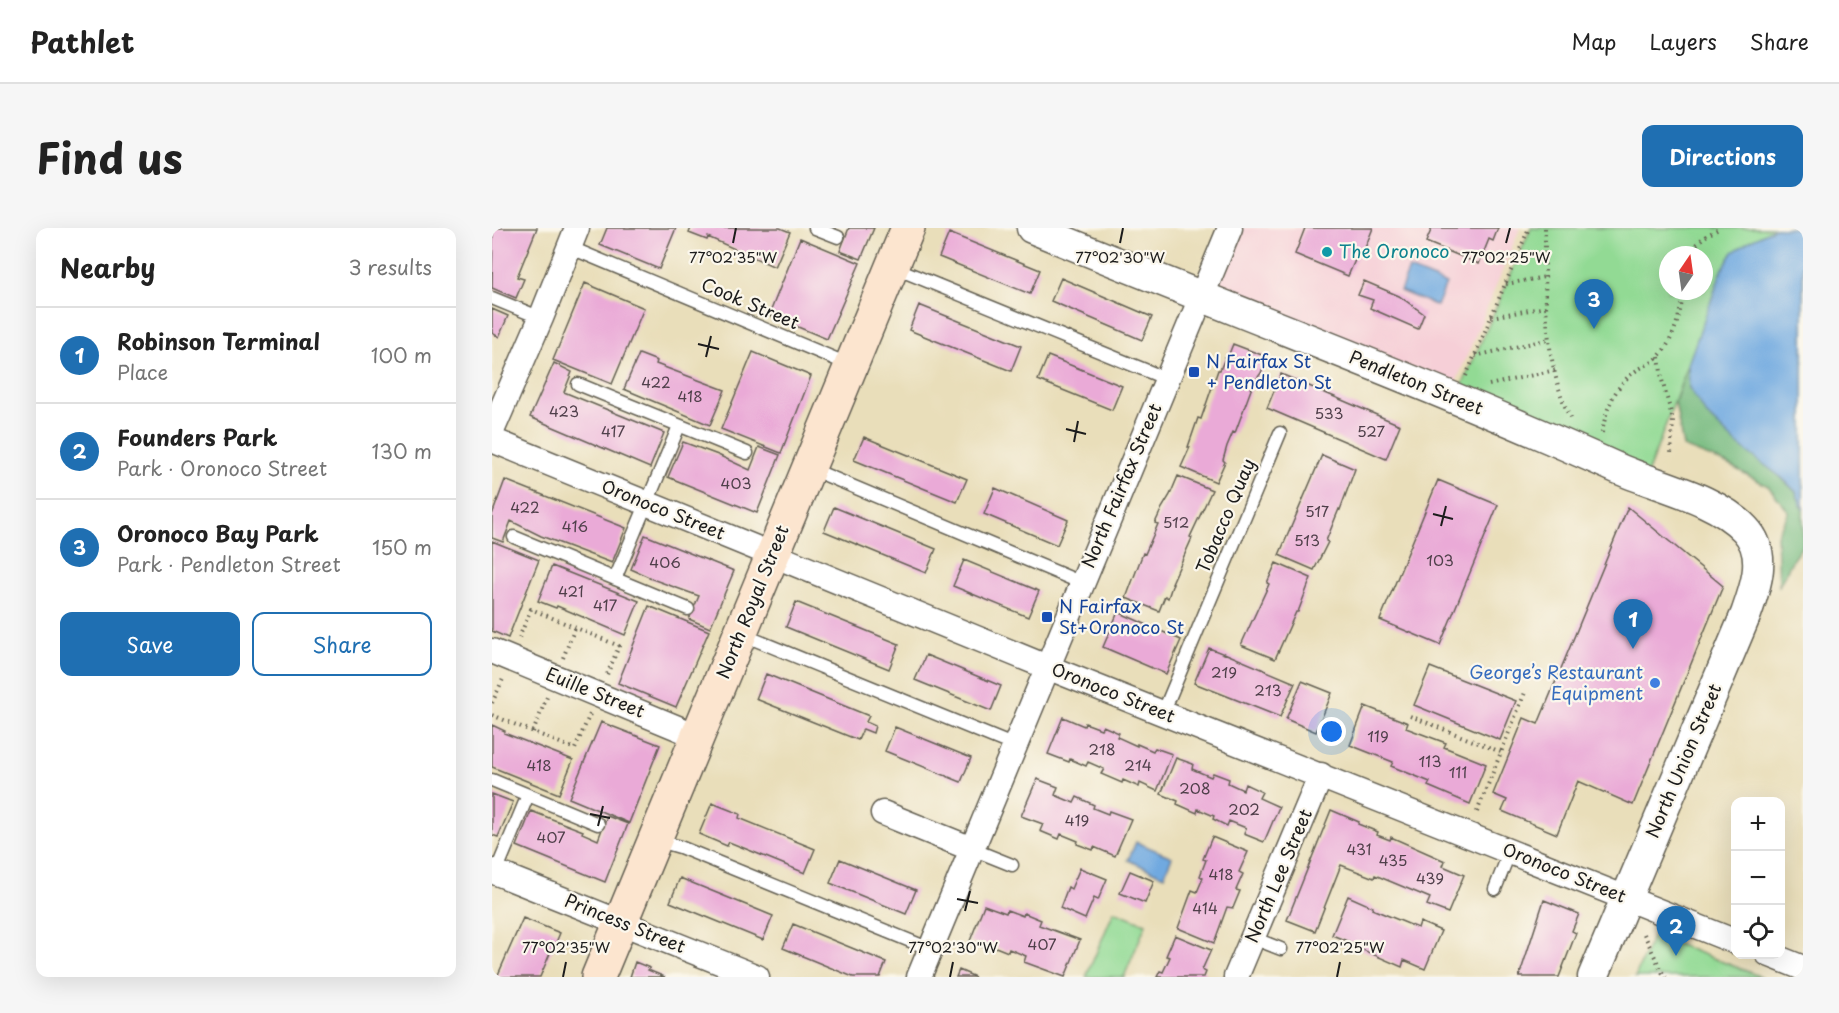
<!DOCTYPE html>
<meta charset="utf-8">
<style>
body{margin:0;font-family:"Playpen Sans",sans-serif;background:#f6f6f6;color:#222}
.controls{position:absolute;right:18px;bottom:18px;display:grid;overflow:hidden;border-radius:12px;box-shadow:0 6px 24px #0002}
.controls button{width:54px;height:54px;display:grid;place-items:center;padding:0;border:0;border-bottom:2px solid #e0e0e0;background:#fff;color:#222;font:30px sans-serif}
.compass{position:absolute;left:1167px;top:18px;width:54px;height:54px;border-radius:50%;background:#fff;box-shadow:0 6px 24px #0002;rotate:13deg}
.you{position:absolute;left:840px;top:504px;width:21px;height:21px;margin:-15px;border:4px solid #fff;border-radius:50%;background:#1a73e8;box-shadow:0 0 0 9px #1a73e833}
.badge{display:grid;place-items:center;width:39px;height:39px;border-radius:50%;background:#1f6fb2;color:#fff;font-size:20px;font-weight:700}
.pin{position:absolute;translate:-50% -50px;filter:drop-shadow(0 2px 3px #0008)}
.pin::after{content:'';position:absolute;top:32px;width:21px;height:18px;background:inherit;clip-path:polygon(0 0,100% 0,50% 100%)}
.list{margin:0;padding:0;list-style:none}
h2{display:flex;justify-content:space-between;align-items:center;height:78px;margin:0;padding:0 24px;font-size:26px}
h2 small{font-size:20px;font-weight:400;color:#767676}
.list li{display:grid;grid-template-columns:39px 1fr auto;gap:18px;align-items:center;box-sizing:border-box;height:96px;padding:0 24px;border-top:2px solid #e0e0e0}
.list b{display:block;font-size:22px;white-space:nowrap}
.list p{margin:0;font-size:20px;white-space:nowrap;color:#767676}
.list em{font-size:20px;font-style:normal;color:#767676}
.actions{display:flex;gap:12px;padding:18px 24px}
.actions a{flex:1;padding:14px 0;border:2px solid #1f6fb2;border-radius:12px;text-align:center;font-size:21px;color:#1f6fb2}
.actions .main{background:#1f6fb2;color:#fff}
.icon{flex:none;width:33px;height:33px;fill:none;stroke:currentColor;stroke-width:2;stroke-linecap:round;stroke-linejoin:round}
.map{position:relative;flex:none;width:1311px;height:749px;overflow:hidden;border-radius:12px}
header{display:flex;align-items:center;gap:36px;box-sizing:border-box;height:84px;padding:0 30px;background:#fff;border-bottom:2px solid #e0e0e0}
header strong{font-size:28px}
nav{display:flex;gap:33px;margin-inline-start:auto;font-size:21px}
.intro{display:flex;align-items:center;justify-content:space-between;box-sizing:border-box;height:144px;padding:0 36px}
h1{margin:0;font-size:42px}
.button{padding:15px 27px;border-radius:12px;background:#1f6fb2;color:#fff;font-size:21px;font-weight:700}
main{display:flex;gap:36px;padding:0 36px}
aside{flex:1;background:#fff;border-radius:12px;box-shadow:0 6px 24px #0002}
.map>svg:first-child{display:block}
.built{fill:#f6cfd7}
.green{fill:#92da94;stroke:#577b58;stroke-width:1.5;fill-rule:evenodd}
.forest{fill:#75ba7e;stroke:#486b4d;stroke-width:1.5}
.water{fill:#6fa9e0;stroke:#46627e;stroke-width:1.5}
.building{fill:#eaaad7}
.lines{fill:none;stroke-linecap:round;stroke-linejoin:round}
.service-casing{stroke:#646053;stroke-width:15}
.minor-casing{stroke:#646053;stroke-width:27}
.tertiary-casing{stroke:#646053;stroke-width:33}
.secondary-casing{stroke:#646053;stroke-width:36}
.path{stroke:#646053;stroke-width:4;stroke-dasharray:1.5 4.5;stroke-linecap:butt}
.service{stroke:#fff;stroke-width:12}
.minor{stroke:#fff;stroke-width:24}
.tertiary{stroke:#fff;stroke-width:30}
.secondary{stroke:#fce5cf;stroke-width:33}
.ticks{fill:none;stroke:#1c1c1c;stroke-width:2}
.culture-dot{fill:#0f9aa8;stroke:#fbf7ec;stroke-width:2}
.transit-dot{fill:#1a4fb4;stroke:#fbf7ec;stroke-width:2}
.shop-dot{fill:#3f7fe0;stroke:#fbf7ec;stroke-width:2}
.labels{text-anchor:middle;stroke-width:4.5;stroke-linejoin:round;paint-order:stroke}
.number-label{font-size:15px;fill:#50404b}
.culture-label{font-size:18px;fill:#0d838f;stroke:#fbf7ec;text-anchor:start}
.street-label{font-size:18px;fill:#1c1c1c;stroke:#fbf7ec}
.transit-label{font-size:18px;fill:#164399;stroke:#fbf7ec;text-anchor:start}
.shop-label{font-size:18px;fill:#366cbe;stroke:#fbf7ec;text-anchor:end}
.ticks-label{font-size:15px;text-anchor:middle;fill:#1c1c1c;stroke:#fbf7ec;stroke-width:4.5;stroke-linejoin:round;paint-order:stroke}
</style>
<header>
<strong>Pathlet</strong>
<nav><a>Map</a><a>Layers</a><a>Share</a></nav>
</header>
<div class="intro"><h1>Find us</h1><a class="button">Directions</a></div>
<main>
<aside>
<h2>Nearby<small>3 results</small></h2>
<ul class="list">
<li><span class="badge">1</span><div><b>Robinson Terminal</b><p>Place</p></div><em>100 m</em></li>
<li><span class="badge">2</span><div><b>Founders Park</b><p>Park · Oronoco Street</p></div><em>130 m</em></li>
<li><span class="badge">3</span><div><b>Oronoco Bay Park</b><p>Park · Pendleton Street</p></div><em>150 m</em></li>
</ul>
<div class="actions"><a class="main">Save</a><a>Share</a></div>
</aside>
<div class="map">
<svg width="1311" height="749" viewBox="0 0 1311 749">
<rect width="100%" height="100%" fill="#fbf7ec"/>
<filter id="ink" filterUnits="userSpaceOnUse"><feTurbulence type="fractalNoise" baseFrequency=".0167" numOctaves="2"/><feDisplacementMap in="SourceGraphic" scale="12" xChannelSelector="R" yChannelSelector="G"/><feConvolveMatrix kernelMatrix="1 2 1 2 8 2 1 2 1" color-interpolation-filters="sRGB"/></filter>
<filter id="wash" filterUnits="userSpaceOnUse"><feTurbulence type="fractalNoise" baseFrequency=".008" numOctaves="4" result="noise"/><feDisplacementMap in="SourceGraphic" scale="24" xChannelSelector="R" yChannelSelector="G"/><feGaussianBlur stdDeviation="1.35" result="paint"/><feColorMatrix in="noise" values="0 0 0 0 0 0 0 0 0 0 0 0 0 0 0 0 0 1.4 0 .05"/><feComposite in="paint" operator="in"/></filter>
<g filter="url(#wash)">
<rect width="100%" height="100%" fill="#e9deba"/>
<path class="built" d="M737,0h291l-70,169 -249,-102z"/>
<path class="green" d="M1039,0h247l-63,66 -70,186 -189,-81zM1176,27h36v36h-36z
M622,683l32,13 -22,53h-38z
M1161,707l109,42h-127z"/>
<path class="forest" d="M1196,136l1,24 107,104 7,18v35l-10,14 -14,27 -2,-51 12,-23 -21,-26 -43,-23 -42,-16 -8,-45z"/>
<path class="water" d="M1283,0h28v282l-7,-18 -14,-14 -44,-33 -32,-31 -17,-26 -1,-24 34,-94 11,-18 18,-12z
M917,41l37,15 -9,22 -37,-15z
M644,614l36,15 -8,19 -36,-16z"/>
<g id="blocks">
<path class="building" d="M1,0h44l-20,49 7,2 -8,19 -24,-10z
M115,0h69l-17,41 -59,-24z
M199,0h89l10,4 -15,35 -67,-30 -1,3 -18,-7z
M357,0h25l-13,31 -21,-8z
M813,0h68l-10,25 -4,-2 -11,25 -53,-22z
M940,0h66l-5,13 -4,-2 -10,25 -53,-22z
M457,5l91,37 -10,24 -91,-37z
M308,10l60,25 -33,76 -58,-24z
M569,50l91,39 -10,23 -91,-39z
M872,53l35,15 25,18 -6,15 -48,-21 3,-8 -15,-5z
M93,55l59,25 -32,76 -59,-24z
M427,77l102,41 -10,25 -102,-41z
M0,81l16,7 -9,21 -7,-4z
M741,116l34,13 -6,16 -8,11 -18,49 -2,-1 -6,14 -4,14 2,2 -9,20 -35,-15 9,-20h-2l10,-29 3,1 17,-49h2l5,-12 2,1z
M261,124l58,24 -30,77 -60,-24z
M147,126l18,7 -1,3 69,26 -15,35 -86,-36z
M556,128l74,30 -10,24 -74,-30z
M62,135l18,9 -8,20 100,41 -14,35 -120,-51z
M789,146l119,51 -14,34 -119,-51z
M372,209l103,42 -10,23 -103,-42z
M191,214l35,13 32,15 9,-23 21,8 -23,58 -89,-36z
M830,227l33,14 -15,41 -1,-1 -13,32 2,1 -14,28 -35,-15z
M686,248l34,14 -22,47 2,1 -20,45h1l-5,15 -3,-2 -6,15 -33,-13 17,-45 2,1 13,-30 -3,-1 7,-15 8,-13z
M13,252l121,48 -14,35 -71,-27 -30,-15 -8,21 -11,-4v-23z
M946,252l60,25 -58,140 -60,-25z
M503,260l73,32 -11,25 -73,-31z
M342,279l102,42 -10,24 -102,-42z
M1136,279l95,79 -90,219 -55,-24 -21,53 -55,-23 5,-11 -14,-6 31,-76 14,6z
M153,307l89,36 -24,57 -21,-9 10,-23 -50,-18v-1l-18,-8z
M0,313l47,19 -31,78 -16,-7z
M472,332l75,31 -11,26 -75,-31z
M784,335l35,15 -13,34h-2l-21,47 -34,-14 28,-61 -2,-1z
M60,338l87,35 -14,34 -68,-29 -1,2 -18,-7z
M304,374l103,42 -10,25 -103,-42z
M157,378l60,25 -33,76 -58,-24z
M626,384l63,28 -15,34 -63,-27z
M717,420l15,6v-1l71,30 -15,34 -86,-34z
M434,427l75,31 -10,25 -76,-31z
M938,439l86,34 -16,39 -86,-35z
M274,446l103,42 -3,6 9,4 -2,7 -10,-4 -5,11 -102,-41z
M810,453l30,12 -16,39 -30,-13z
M873,478l43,17 -2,5 40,15 -2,4 42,17 -16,40 -42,-18 2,-4 -39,-16 2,-4 -43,-17z
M571,489l21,9 1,-3 16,6 2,-3 16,7 -2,4 20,9v-2l16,7 2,-3 17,6 -15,37 -17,-8 -1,4 -16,-7 -1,3 -21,-9 3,-5 -16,-7 -2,4 -16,-7 -1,3 -21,-8z
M109,494l59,23 -31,78 -60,-25z
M0,497l13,6 -1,2 69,27 -14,34 -67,-27z
M403,499l76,31 -10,24 -76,-31z
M684,530l17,6 -1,5 19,8 2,-4 16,6 -1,4 15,7 2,-6 17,8 -3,6 20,9 -15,35 -20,-8 2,-6 -17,-7 -2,5 -14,-7 1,-3 -16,-7 -1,4 -20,-9 1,-3 -17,-7z
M545,551l21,8 -3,8 19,8 3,-6 17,8 -1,3 15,6 1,-3 22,8 -16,37 -21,-9 -1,3 -16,-6 1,-3 -17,-7 -2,5 -19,-8 3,-7 -22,-8z
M0,566l21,8 -15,35 -6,-2z
M220,575l28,11 -1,4 76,31 -10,24 -76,-31 -2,4 -28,-12z
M839,582l28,12 -1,2 20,8 -1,3 13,5 1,-3 54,24 -2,5 21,9 -16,38 -21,-8 3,-7 -55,-23 -1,3 -33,-13 -26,66 -28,-11z
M39,583l52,20 -1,2 16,7 9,-24 21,8 -23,58 -88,-36z
M720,609l36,15 -9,20 4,2 -7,16 4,1 -7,17 -6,-1 -13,36 -36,-15 14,-38 5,2 6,-14 -3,-2 6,-16 -3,-1z
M348,631l76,31 -10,24 -76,-31z
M588,640l27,11 -9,21 -4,-2 -9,21 -25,-11 8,-21 3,2z
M638,643l24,10 -9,22 -25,-10z
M188,650l93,38 -10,24 -93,-38z
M856,668l25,11 -1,2 46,19 2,-6 21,9 -16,38 -21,-9 -2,7 -46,-20 1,-2 -25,-10z
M1052,672l35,14 -7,17 4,2 -17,44h-40z
M492,677l22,8 1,-3 16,6 1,-3 17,7 -2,5 41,15 -15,37 -41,-15 2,-6 -17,-7 -1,3 -15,-6 -2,4 -21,-9z
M31,690l37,15 -8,19 -1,-1 -11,26h-43z
M301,696l93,38 -6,15h-27l-70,-29z
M683,707l36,15 -9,20 4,2 -2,5h-47l3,-6 3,1 7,-15 -4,-1z
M143,734l15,6 -2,2 17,7h-35z
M467,742l16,7h-19z"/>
</g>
</g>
<g filter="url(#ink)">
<use href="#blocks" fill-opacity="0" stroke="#646053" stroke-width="1.5"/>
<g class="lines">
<g class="service-casing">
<path id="service" d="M323,0l23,9
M77,19l281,118
M401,39l274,112
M0,70l49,20
M86,156l169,69
M317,240l273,115
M22,309l174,72
M123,351l64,-153
M249,406l274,112
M671,485l117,-280
M0,552l106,44
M164,612l24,7 250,102
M480,621l40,16
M4,644l32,-77
M1003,661l15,-38
M761,710l28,11"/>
</g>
<g class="minor-casing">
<path id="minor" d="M0,203l49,-113 36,-90
M0,212l555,227 689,275
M0,423l205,85
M391,585l89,36
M0,643l265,106
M1276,726l35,14
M427,749l311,-749
M744,749l85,-202"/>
</g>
<g class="tertiary-casing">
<path id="tertiary" d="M540,0c196,81 394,154 587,241 39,17 97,29 126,60 23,24 11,57 1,85l-153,363"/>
</g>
<g class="secondary-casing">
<path id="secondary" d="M106,749l310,-749"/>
</g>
<path class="path" d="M1053,0c0,63 -2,134 26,192
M1199,27c6,-15 15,-20 30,-27
M1014,56l39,-7
M999,89l55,-10
M983,128l75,-17
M1167,129l3,23 11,40 -2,34
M974,148l63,-148
M997,157l66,-15
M1110,205c4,-25 13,-48 35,-63 7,-4 18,-8 23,-15 15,-17 20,-42 24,-64
M27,410l12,-29 88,37 -13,31
M71,430l12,-30
M0,475l11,-24
M0,487l83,34 15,-35
M918,488l91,36
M41,504l14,-35
M985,584l49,-122
M1152,706l18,38 4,5"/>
<use href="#service" class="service"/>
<use href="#minor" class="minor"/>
<use href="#tertiary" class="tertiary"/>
<use href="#secondary" class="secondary"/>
</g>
</g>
<path class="ticks" d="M241,15l3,-15M628,15l3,-15M1014,15l4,-15M206,116l21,5M214,129l5,-21M574,201l20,5M582,214l4,-21M941,286l20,5M949,298l5,-20M98,586l20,4M106,598l5,-20M465,671l21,4M473,683l5,-20M71,749l3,-15M458,749l3,-15M845,749l3,-15"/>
<circle class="culture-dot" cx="835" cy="24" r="6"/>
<g class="transit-dot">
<rect x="696" y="138" width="12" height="12" rx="3"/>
<rect x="549" y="383" width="12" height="12" rx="3"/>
</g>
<circle class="shop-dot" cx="1163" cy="455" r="6"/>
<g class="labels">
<g class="number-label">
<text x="164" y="160">422</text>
<text x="198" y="174">418</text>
<text x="72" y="189">423</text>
<text x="837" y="191">533</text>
<text x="121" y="209">417</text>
<text x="879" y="209">527</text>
<text x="244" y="261">403</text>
<text x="33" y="285">422</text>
<text x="825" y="289">517</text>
<text x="684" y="300">512</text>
<text x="83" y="304">416</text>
<text x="815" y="318">513</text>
<text x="948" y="338">103</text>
<text x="173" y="340">406</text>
<text x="79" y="369">421</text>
<text x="113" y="383">417</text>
<text x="732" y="450">219</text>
<text x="776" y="468">213</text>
<text x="886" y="514">119</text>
<text x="610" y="527">218</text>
<text x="938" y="539">113</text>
<text x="47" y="543">418</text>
<text x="646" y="543">214</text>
<text x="966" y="550">111</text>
<text x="703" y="566">208</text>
<text x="752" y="587">202</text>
<text x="585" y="598">419</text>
<text x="59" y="615">407</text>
<text x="867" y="627">431</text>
<text x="901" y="638">435</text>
<text x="729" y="652">418</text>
<text x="938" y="656">439</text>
<text x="713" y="686">414</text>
<text x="550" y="722">407</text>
</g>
<g class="culture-label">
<text x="847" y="30">The Oronoco</text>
</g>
<g class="street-label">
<text transform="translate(258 76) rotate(23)" y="6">Cook Street</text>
<text transform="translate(924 155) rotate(22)" y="6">Pendleton Street</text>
<text transform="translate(630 258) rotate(-67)" y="6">North Fairfax Street</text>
<text transform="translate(171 282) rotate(22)" y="6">Oronoco Street</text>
<text transform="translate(734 288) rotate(-67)" y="6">Tobacco Quay</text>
<text transform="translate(261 374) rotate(-68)" y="6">North Royal Street</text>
<text transform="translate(103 465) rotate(22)" y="6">Euille Street</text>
<text transform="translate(621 465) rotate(22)" y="6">Oronoco Street</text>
<text transform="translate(1192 533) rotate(-67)" y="6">North Union Street</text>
<text transform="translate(1072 645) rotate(22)" y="6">Oronoco Street</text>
<text transform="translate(787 648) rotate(-67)" y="6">North Lee Street</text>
<text transform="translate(133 696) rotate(22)" y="6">Princess Street</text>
</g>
<g class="transit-label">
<text x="714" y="140">N Fairfax St<tspan x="714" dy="21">+ Pendleton St</tspan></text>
<text x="567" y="385">N Fairfax<tspan x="567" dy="21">St+Oronoco St</tspan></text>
</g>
<g class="shop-label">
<text x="1151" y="451">George’s Restaurant<tspan x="1151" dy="21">Equipment</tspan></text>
</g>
</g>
<g class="ticks-label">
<text x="241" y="35">77°02'35"W</text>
<text x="628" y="35">77°02'30"W</text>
<text x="1014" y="35">77°02'25"W</text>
<text x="74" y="725">77°02'35"W</text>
<text x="461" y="725">77°02'30"W</text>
<text x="848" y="725">77°02'25"W</text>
</g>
</svg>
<div class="controls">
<button>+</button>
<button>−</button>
<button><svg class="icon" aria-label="locate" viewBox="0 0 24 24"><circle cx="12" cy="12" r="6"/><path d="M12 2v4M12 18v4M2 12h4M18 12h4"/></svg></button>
</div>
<svg class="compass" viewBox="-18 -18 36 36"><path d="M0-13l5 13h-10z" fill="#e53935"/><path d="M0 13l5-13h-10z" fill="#767676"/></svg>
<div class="you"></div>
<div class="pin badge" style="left:1141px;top:421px">1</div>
<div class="pin badge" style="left:1184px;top:728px">2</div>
<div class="pin badge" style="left:1102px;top:101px">3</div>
</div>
</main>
